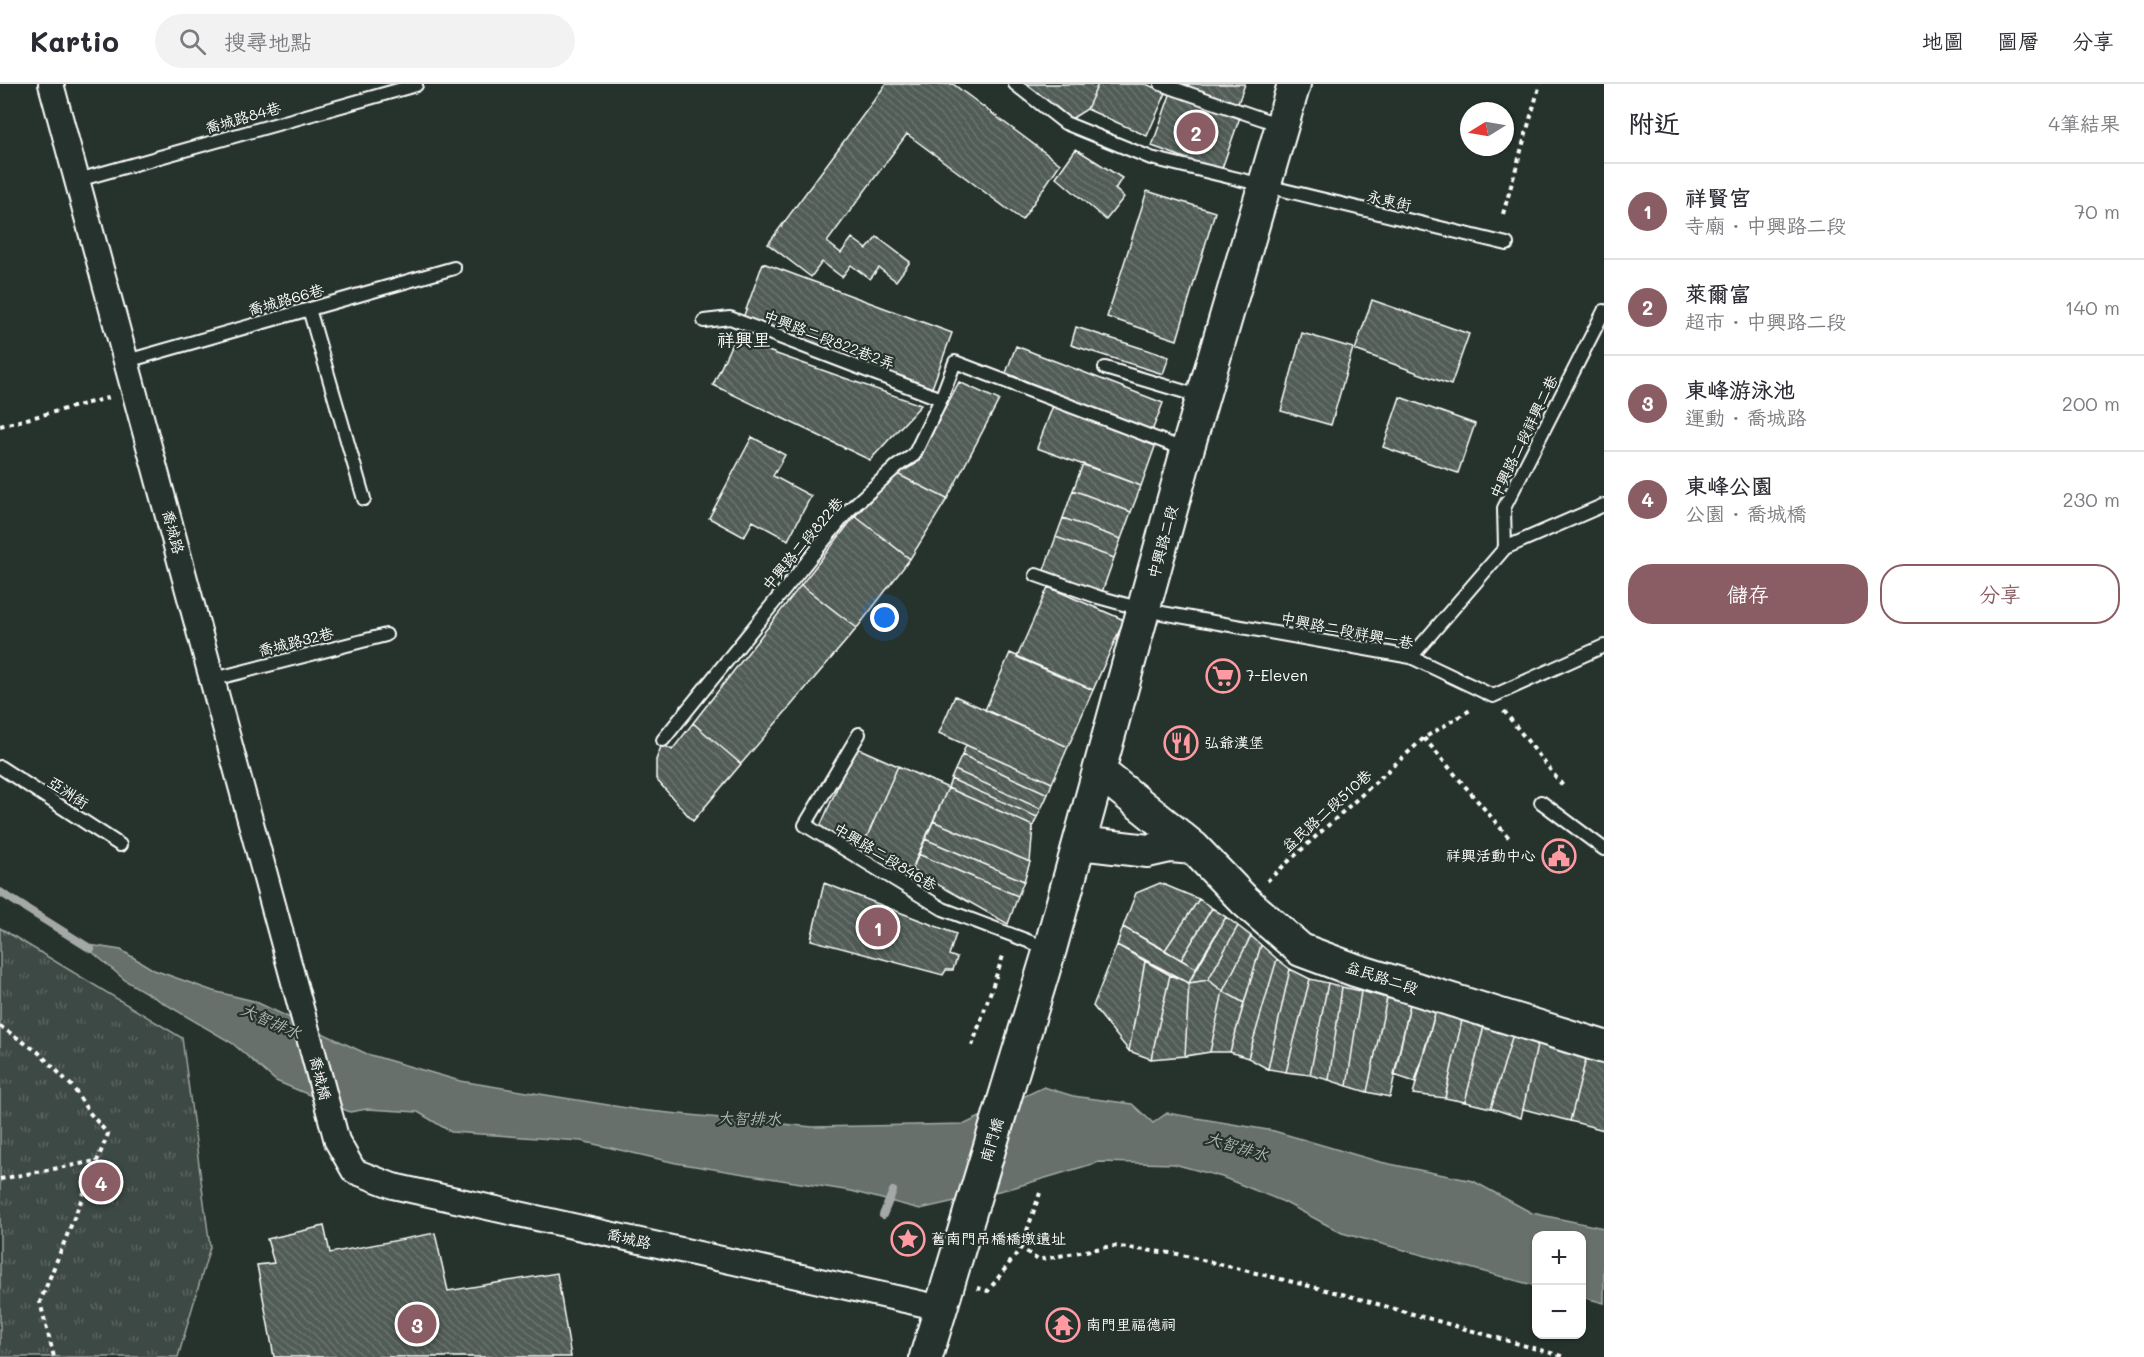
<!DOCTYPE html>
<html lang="zh-TW">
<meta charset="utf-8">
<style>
body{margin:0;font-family:Mali,"LXGW WenKai TC",sans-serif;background:#f2f2f3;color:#2b2b33}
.controls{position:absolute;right:18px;bottom:18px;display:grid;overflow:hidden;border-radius:12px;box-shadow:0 2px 4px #0004}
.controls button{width:54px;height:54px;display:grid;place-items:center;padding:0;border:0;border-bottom:2px solid #e1e1e2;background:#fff;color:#2b2b33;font:30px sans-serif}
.compass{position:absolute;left:1460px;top:18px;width:54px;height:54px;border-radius:50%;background:#fff;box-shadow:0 2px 4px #0004;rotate:259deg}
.you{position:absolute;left:885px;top:534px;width:21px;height:21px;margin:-15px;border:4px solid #fff;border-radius:50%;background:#1a73e8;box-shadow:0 0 0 9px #1a73e833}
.badge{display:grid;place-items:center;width:39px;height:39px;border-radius:50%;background:#8a5d65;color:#fff;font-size:20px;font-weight:700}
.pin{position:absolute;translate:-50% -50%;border:3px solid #fff;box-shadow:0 2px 6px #0006}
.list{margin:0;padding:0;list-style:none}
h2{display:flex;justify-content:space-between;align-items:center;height:78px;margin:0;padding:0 24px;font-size:26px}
h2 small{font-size:20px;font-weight:400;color:#7c7c81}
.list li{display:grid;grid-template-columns:39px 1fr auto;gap:18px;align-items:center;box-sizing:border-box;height:96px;padding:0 24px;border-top:2px solid #e1e1e2}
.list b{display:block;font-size:22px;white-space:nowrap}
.list p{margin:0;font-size:20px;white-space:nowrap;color:#7c7c81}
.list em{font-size:20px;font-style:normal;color:#7c7c81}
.actions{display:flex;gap:12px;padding:18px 24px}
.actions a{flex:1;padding:14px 0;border:2px solid #8a5d65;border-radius:24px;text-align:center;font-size:21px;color:#8a5d65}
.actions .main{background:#8a5d65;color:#fff}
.icon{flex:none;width:33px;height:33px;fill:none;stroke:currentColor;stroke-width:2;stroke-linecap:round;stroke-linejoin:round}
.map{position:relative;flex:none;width:1604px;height:1273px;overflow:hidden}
header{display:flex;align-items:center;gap:36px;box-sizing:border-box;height:84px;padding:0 30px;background:#fff;border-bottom:2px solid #e1e1e2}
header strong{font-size:28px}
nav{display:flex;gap:33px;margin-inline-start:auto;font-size:21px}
.search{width:420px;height:54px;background:#f2f2f3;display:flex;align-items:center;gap:15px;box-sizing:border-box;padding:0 21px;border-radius:33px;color:#7c7c81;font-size:22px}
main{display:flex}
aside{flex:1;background:#fff}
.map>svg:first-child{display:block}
.park{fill:url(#park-tufts);stroke:#9ea4a2;stroke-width:1.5}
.water{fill:#67706c;stroke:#a4a9a7;stroke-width:1.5}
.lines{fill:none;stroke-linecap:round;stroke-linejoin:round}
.stream{stroke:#a4a9a7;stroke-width:8}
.building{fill:url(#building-back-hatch);stroke:#fff;stroke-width:1.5}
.service-casing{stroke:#fff;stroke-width:16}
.minor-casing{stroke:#fff;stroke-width:28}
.tertiary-casing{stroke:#fff;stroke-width:36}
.path{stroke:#fff;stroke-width:4;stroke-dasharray:4.5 4.5;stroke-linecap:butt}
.service{stroke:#26332d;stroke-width:12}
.minor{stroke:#26332d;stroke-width:24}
.tertiary{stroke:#26332d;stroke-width:32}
.labels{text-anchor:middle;stroke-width:4.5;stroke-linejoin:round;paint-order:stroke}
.street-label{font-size:15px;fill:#fff;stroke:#26332d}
.poi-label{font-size:15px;fill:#fff;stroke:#26332d;text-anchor:start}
.water-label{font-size:16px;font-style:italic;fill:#b3b8b6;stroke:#26332d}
.quarter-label{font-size:18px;fill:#fff;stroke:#26332d}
</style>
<header>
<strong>Kartio</strong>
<div class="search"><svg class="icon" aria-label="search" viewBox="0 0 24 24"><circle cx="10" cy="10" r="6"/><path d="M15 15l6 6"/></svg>搜尋地點</div>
<nav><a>地圖</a><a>圖層</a><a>分享</a></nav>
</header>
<main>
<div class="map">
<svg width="1604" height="1273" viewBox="0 0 1604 1273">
<defs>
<pattern id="park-tufts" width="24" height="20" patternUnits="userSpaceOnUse" patternTransform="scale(1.5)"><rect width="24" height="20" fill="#3e4944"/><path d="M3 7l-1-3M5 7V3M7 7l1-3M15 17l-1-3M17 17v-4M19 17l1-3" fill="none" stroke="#5b6460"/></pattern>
<pattern id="building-back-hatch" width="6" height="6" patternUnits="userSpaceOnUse" patternTransform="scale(1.5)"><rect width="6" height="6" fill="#515c57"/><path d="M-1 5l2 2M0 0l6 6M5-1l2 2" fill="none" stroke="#6b7470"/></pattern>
</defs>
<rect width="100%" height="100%" fill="#26332d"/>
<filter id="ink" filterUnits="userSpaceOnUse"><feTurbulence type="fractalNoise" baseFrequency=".0167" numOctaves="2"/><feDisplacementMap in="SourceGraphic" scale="12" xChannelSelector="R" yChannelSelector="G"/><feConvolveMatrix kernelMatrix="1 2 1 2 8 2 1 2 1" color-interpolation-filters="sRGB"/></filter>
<g filter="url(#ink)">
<path class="park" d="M0,844l182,110 28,209 -32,110h-178z"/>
<path class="water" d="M83,860l38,6 33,20 59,21 41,10 113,53 93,27 179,29 174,17 152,-3 79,-37 29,9 59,8 21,19 14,-10 107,18 106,31 93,19 59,32 72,15v75l-22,-6v-61h-46v50l-194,-53 -58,-31 -62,-25 -48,-13 -75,-2 -87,26 -92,21 -69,-18 -175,-28 -95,-22 -130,-9 -33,-20 -51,-3 -17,3 -74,-31 -44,-38 -106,-62z"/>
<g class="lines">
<path class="stream" d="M0,808l91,57
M883,1131l10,-24"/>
</g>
<path class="building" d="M886,0h67l107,80 -38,56 -115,-86 -80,108 14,11 11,-15 15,11 10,-12 33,25 -14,19 -17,-13 -9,11 -19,-14 -9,12 -20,-15 -11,15 -43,-33z
M1026,0h72l-11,25 -16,10z
M1098,0h48l20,9 -19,43 -60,-27z
M1174,0h71l-9,25z
M1171,8l69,25 -19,54 -69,-25z
M1076,65l46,29 -7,11 9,8 -18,23 -50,-43z
M1147,107l68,21 -38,128 -70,-23z
M763,179l189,70 -20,55 -189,-70z
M1372,216l97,34 -18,51 -96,-35z
M1076,243l93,30 -6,17 -92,-29z
M1302,249l51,15 -22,77 -50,-14z
M734,255l187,66 -51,55 -157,-75z
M1016,262l147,57 -11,28 -146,-58z
M959,298l40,18 -52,99 -50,-25 19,-10z
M1400,313l75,27 -17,49 -75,-26z
M1054,319l103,38 -16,45 -104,-38z
M752,353l33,18 -12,21 38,20 -23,44 -35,-19 -9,16 -35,-19z
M1083,380l58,22 -10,26 -58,-22z
M897,390l50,25 -37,60 -55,-43z
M1073,406l58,22 -10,27 -58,-21z
M855,432l55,43 -53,69 -56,-43z
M1063,434l58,21 -7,19 -58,-21z
M1056,453l58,21 -12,34 -58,-22z
M801,501l56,43 -116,136 -48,-41z
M1048,503l76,33 -31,70 -76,-33z
M1010,569l83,37 -25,57 -83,-37z
M955,612l113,51 -16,36 -113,-50z
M693,639l48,41 -48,57 -37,-42v-19l6,-16 10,6z
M966,661l86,38 -4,11 -86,-39z
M855,663l43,19 -36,82 -43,-19z
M962,671l86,39 -7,15 -86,-39z
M898,682l50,22 -36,82 -50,-22z
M955,686l86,39 -4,8 -86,-38z
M951,695l86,38 -4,9 -85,-38z
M948,704l85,38 -3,36 -97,-41z
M933,737l97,41 -6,19 -99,-42z
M925,755l99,42 -6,15 -100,-42z
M918,770l100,42 -10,28 -96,-54z
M824,799l132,51 -7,21 8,3 -4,12h-7l-3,5 -132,-35z
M1160,799l39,16 -34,51 -42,-23 13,-34z
M1199,815l13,9 -31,52 -16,-10z
M1212,824l14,9 -30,51 -15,-8z
M1226,833l12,9 -30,54 -19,3z
M1238,842l13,10 -28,55 -15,-11z
M1123,843l73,41 -7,15 -72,-38z
M1251,852l10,9 -17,58 -21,-12z
M1117,861l28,16 -16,90 -36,-45z
M1261,861l16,14 -29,99 -18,-6z
M1277,875l13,10 -22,100 -20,-11z
M1145,877l25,14 -19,84 -22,-8z
M1290,885l20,10 -24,93 -18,-3z
M1170,891l19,8 -4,73 -34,3z
M1310,895l18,4 -18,92 -24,-3z
M1208,896l15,11 -13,61 -25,4 4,-73z
M1328,899l14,4 -13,93 -19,-5z
M1342,903l19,4 -14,95 -18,-6z
M1223,907l21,12 -14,49h-20z
M1361,907l26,7 -20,94 -20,-6z
M1387,914l23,6 -20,93 -23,-5z
M1410,920l26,6 -21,72 -21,-7z
M1436,926l26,10 -17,78 -32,-4z
M1462,936l22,6 -19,76 -20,-4z
M1484,942l29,8 -22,74 -26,-6z
M1513,950l25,7 -17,77 -30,-10z
M1538,957l49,14 -17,66 -47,-12z
M1587,971l17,7v68l-34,-9z
M324,1142l6,27 105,-20 13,58 109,-18 14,84h-297l-17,-92 17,-2 -7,-24z"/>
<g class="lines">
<g class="service-casing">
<path id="service" d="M1015,0l50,39 86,35 356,86
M1161,0l119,41
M78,96l338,-95
M309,225l55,190
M704,237l26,-3 211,81
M127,277l327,-93
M1105,284l97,29
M1505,464l99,-43
M1036,491l62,22 47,13 266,47 82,39 111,-50
M1411,573l94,-109 -1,-40 100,-197
M214,595l172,-44
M859,650l-54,91 138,84 106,40
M663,656l185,-229 49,-45 17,-11 27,-56 14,-37 231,88
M0,683l120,78
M1541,718l63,47"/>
</g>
<g class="minor-casing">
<path id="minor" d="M51,0l286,1057 17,30 39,15 548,122"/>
</g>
<g class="tertiary-casing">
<path id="tertiary" d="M1100,688l94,76 51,53 56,49 54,20 249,77
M1080,759l68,8 22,-5 24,2
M926,1273l124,-408 137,-498 107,-367"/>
</g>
<path class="path" d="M1503,130l37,-130
M0,342l111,-29
M1504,627l59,75
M1424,654l86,101
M1267,797l157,-143 48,-29
M0,942l38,26 35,35 15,24 20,23 -68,168 14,55
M972,962l32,-93
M0,1095l96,-18
M1021,1164l19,-55
M977,1204l11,3 33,-43 17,12 74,-14 66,8 164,40 223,63"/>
<use href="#service" class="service"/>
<use href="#minor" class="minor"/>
<use href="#tertiary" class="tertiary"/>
</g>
</g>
<defs>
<g id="supermarket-ring" transform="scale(1.725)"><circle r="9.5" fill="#26332d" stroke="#ff9aa2" stroke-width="1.5"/><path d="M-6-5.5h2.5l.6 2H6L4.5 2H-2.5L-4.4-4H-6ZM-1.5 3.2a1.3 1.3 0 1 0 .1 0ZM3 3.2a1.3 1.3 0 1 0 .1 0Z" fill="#ff9aa2"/></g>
<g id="restaurant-ring" transform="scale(1.725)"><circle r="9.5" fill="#26332d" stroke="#ff9aa2" stroke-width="1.5"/><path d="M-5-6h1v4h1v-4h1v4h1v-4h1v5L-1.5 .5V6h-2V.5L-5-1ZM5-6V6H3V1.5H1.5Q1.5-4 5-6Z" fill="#ff9aa2"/></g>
<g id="civic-ring" transform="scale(1.725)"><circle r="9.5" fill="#26332d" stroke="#ff9aa2" stroke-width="1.5"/><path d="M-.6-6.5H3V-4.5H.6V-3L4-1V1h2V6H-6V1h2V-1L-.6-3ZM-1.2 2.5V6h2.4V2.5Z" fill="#ff9aa2"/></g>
<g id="sight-ring" transform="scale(1.725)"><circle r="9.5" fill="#26332d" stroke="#ff9aa2" stroke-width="1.5"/><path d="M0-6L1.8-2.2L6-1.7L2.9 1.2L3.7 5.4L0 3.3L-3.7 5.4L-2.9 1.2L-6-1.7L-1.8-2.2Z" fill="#ff9aa2"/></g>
<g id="temple-ring" transform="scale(1.725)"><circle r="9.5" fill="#26332d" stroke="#ff9aa2" stroke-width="1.5"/><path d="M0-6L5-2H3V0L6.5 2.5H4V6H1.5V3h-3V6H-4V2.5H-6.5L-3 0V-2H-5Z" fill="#ff9aa2"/></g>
</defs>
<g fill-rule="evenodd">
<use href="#supermarket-ring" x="1223" y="592"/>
<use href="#restaurant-ring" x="1181" y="659"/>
<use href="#civic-ring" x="1559" y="772"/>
<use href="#sight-ring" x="908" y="1155"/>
<use href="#temple-ring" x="1063" y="1241"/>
</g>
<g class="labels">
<g class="street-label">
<text transform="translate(243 34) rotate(-16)" y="5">喬城路84巷</text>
<text transform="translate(1389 117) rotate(13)" y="5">永東街</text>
<text transform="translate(286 216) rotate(-16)" y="5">喬城路66巷</text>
<text transform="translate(829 256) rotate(21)" y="5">中興路二段822巷2弄</text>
<text transform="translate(1524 353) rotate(-64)" y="5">中興路二段祥興二巷</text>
<text transform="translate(173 448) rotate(75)" y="5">喬城路</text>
<text transform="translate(1163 458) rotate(-75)" y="5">中興路二段</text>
<text transform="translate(803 460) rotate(-50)" y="5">中興路二段822巷</text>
<text transform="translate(1347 547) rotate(11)" y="5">中興路二段祥興一巷</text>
<text transform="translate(296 558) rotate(-14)" y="5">喬城路32巷</text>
<text transform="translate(68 709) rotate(33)" y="5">亞洲街</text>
<text transform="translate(1327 727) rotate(-42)" y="5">益民路二段510巷</text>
<text transform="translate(885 773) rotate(31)" y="5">中興路二段846巷</text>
<text transform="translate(1382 894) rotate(18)" y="5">益民路二段</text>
<text transform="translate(320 994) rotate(76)" y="5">喬城橋</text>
<text transform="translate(992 1056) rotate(-73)" y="5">南門橋</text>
<text transform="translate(629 1155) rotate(13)" y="5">喬城路</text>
</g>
<g class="poi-label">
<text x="1246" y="597">7-Eleven</text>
<text x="1204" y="664">弘爺漢堡</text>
<text x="1536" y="777" text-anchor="end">祥興活動中心</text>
<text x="931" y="1160">舊南門吊橋橋墩遺址</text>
<text x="1086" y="1246">南門里福德祠</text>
</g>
<g class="water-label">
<text transform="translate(271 937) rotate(24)" y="6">大智排水</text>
<text transform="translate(749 1034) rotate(1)" y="6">大智排水</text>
<text transform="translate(1237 1062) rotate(17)" y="6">大智排水</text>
</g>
<g class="quarter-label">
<text x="744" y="262">祥興里</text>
</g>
</g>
</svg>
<div class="controls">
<button>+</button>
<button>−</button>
</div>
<svg class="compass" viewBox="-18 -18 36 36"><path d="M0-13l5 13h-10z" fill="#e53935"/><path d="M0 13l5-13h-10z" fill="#7c7c81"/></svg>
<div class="you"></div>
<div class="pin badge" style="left:878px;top:843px">1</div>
<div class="pin badge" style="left:1196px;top:48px">2</div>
<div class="pin badge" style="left:417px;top:1240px">3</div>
<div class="pin badge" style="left:101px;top:1098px">4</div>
</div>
<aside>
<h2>附近<small>4筆結果</small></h2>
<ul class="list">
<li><span class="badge">1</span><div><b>祥賢宮</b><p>寺廟 · 中興路二段</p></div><em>70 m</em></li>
<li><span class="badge">2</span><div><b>萊爾富</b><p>超市 · 中興路二段</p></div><em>140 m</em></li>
<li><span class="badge">3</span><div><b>東峰游泳池</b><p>運動 · 喬城路</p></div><em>200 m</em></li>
<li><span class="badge">4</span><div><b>東峰公園</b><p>公園 · 喬城橋</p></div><em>230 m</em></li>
</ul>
<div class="actions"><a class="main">儲存</a><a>分享</a></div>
</aside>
</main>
